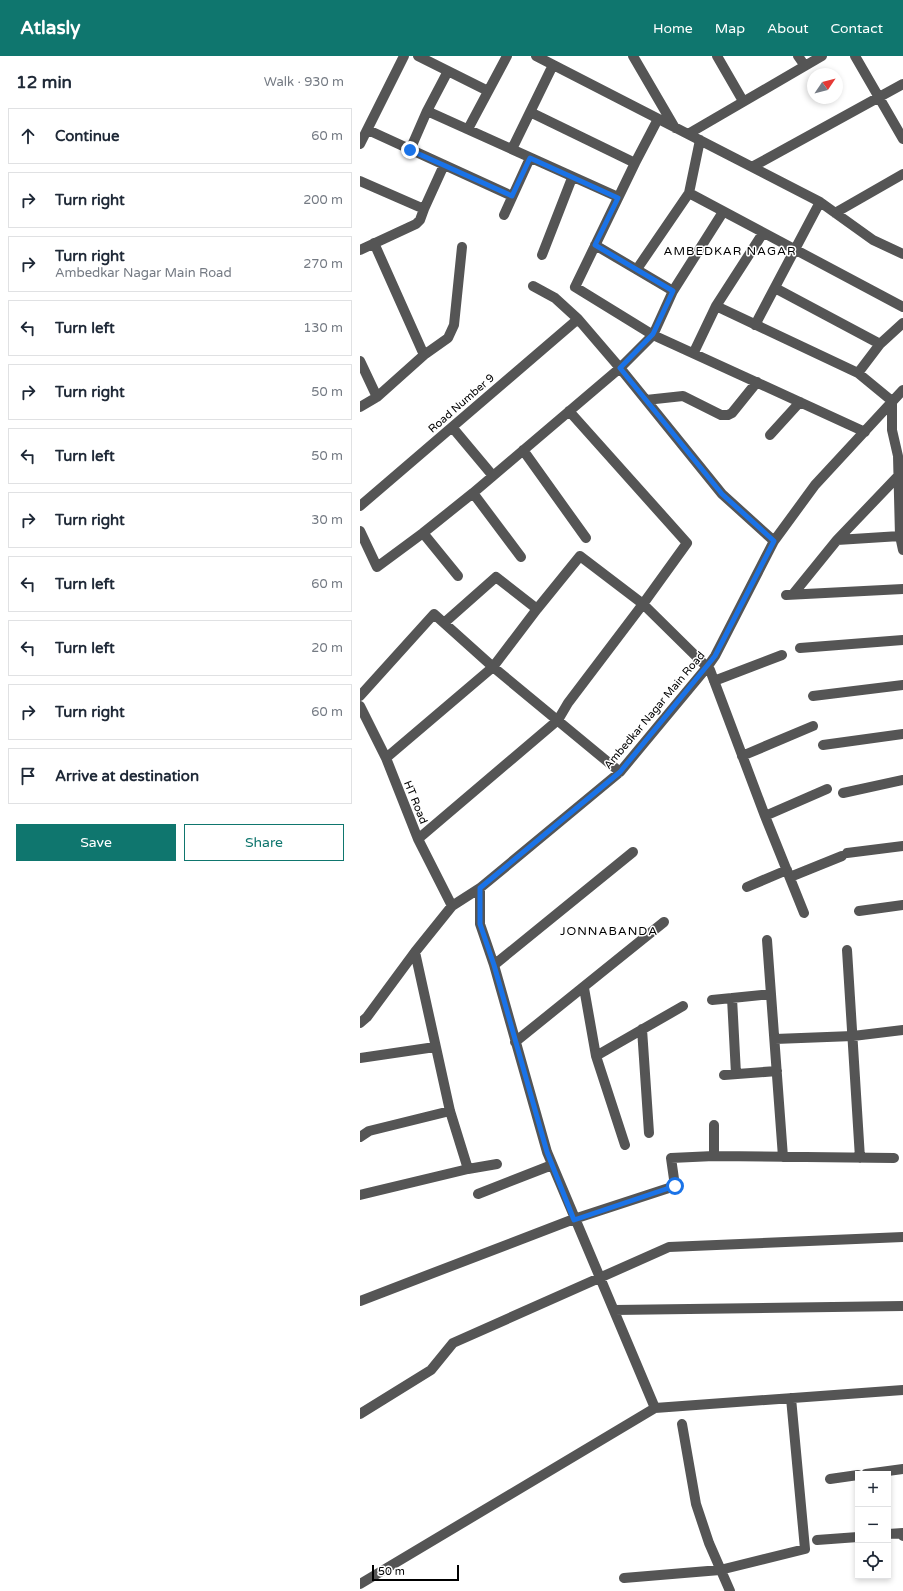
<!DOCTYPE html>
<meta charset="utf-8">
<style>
body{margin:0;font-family:"Varela Round",sans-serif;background:#f2f2f3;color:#1f2937}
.controls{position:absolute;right:12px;bottom:12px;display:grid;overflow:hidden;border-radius:0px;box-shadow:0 2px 6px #0003}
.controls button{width:36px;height:36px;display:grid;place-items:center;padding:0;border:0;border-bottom:1px solid #e0e1e3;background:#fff;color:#1f2937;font:20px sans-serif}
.compass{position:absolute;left:447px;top:12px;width:36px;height:36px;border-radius:50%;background:#fff;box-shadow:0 2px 6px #0003;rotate:55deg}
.scale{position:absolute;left:12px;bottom:10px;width:87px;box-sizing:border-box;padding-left:4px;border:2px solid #000;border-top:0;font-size:11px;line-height:14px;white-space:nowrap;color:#000;-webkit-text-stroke:3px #fff;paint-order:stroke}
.stop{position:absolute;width:12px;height:12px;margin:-9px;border:3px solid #1a73e8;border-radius:50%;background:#fff}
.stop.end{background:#1a73e8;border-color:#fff;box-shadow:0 1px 4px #0008}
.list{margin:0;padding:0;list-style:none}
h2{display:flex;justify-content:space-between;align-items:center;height:52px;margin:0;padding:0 16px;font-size:17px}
h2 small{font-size:13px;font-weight:400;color:#747a83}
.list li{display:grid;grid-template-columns:26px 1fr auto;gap:12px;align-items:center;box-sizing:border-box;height:56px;margin:0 8px 8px;padding:0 8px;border:1px solid #e0e1e3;border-radius:0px}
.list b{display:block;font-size:15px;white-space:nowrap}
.list p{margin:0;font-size:13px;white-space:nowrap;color:#747a83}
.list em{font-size:13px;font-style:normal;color:#747a83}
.actions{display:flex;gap:8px;padding:12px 16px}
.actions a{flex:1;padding:9px 0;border:1px solid #0f766e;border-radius:0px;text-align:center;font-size:14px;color:#0f766e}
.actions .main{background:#0f766e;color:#fff}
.icon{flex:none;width:22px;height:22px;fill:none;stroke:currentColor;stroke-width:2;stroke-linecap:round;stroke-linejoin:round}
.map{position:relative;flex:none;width:543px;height:1535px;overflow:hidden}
header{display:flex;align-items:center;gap:24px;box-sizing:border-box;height:56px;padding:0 20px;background:#0f766e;color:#fff}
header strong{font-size:19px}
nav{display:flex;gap:22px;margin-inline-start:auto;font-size:14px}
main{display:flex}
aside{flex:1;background:#fff}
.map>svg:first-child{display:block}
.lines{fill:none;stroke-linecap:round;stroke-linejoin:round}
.minor{stroke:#555;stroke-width:10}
.route{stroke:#1a73e8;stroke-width:5}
.labels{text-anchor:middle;stroke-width:3;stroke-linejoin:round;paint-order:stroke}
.street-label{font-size:11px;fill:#000;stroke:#fff}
.neighbourhood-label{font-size:12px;letter-spacing:1px;fill:#000;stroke:#fff}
</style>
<header>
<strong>Atlasly</strong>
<nav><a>Home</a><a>Map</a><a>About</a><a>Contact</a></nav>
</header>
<main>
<aside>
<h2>12 min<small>Walk · 930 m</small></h2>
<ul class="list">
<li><svg class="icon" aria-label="ahead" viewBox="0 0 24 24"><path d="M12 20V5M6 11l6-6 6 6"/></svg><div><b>Continue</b></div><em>60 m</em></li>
<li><svg class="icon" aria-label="right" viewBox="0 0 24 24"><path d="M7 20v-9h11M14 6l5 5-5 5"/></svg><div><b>Turn right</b></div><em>200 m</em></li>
<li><svg class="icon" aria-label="right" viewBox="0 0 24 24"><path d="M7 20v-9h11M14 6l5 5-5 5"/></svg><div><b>Turn right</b><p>Ambedkar Nagar Main Road</p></div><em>270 m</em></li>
<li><svg class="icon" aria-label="left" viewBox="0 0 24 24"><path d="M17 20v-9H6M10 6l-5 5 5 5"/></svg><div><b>Turn left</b></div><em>130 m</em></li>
<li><svg class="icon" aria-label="right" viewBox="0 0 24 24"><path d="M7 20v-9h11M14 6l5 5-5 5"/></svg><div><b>Turn right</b></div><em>50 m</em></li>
<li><svg class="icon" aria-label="left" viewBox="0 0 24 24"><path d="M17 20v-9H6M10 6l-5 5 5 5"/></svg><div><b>Turn left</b></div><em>50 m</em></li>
<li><svg class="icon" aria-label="right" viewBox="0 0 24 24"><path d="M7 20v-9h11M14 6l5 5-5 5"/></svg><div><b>Turn right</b></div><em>30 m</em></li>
<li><svg class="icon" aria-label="left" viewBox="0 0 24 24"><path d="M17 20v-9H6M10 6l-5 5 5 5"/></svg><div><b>Turn left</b></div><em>60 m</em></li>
<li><svg class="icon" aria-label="left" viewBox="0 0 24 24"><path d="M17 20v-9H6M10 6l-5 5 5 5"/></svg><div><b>Turn left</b></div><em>20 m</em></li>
<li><svg class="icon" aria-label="right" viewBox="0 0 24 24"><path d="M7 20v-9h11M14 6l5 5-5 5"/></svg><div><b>Turn right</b></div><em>60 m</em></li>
<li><svg class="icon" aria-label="arrive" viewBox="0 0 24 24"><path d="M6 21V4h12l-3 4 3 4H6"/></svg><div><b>Arrive at destination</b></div></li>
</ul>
<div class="actions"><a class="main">Save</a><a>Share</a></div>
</aside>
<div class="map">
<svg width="543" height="1535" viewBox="0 0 543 1535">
<rect width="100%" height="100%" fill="#fff"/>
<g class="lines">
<path class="minor" d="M58,0l70,35
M176,0l284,146 53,38 30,14
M273,0l42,72
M357,0l26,45
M438,0l7,10
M495,0l48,83
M67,55l191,86
M170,56l105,51
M298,63l-23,44 -60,124 78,48 212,97
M108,73l39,-73
M8,74l144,66
M328,78l134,-78
M0,88l44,-88
M152,93l41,-84
M50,94l17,-39 21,-40
M392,111l151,-83
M0,125l64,28 20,-44
M329,137l214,114
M475,157l68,-39
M144,159l26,-57
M14,187l50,112
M235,189l78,46
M0,194l56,-26 4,-4 4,-11
M182,199l30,-77
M277,213l52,-76 11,-53
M173,230l22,12 23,21 42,49 102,126 52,47
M415,232l105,56
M356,250l142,67 34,28v29l6,26 2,80 3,14
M395,269l65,-123
M334,296l22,-46 47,-73
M0,305l17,36
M498,317l22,-29 23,-21
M286,344l37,-4 38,19h7l4,-2 25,-31
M0,351l17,-10 47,-42 24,-17 6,-13 8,-78
M92,371l41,49
M410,379l30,-33
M163,394l63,88
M113,437l48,64
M0,450l218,-187
M0,475l17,36 46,-34 50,-40 147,-125 33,-33 20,-44 50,-79
M63,477l35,43
M477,484l63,-4
M434,537l43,-53 65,-68
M426,539l117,-6
M84,567l52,-46 41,32
M440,592l103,-8
M354,625l68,-26
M0,640l74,-82 59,53 127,105
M453,640l90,-11
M0,650l26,52 32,81 34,67
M463,689l80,-11
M382,700l71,-30
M26,702l107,-91 44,-58 43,-53 63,48 67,66 55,146 39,97
M483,737l60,-13
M405,760l62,-27
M58,783l140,-119 10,-17 75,-99 44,-61 -118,-132
M487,797l56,-7
M430,821l52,-21
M387,831l40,-17
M120,832v36l14,41 53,187 108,256
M499,855l44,-6
M407,884l16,217
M487,894l13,208
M55,896l35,159 18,58
M134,909l139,-113
M224,932l12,68 29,89
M352,944l20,-2
M0,967l7,-6 48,-65 37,-46 28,-18 140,-116 88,-106 7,-10 59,-115 41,-56 88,-95
M282,973l7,104
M415,983l78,-3 50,-6
M155,986l149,-120
M236,1000l87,-50
M0,1002l75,-11
M376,1018l-4,-76 39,-4
M364,1019l53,-4
M0,1081l9,-6 81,-20
M354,1100v-31
M118,1138l74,-29
M0,1139l108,-26 29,-5
M0,1245l214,-82 101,-33 -4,-28 43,-2 180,2
M254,1254l289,-4
M0,1358l71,-44 22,-27 216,-96 234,-10
M322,1368l14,80 13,39 21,48
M506,1418l37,-5
M470,1423l28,-4
M528,1478l15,-1v3
M457,1484l41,-3
M264,1522l96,-8 85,-21 -14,-151
M0,1528l295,-176 248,-18"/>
</g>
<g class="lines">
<path class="route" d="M50,94l102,46 18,-38 88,40 -23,47 78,46 -20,43 -33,34 102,126 52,47 -59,115 -95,116 -140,116v36l14,41 53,187 27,68 101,-34"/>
</g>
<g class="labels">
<g class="street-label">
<text transform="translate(101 347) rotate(-41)" y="4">Road Number 9</text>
<text transform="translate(294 654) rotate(-50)" y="4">Ambedkar Nagar Main Road</text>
<text transform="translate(56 746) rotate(68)" y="4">HT Road</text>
</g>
<g class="neighbourhood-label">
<text x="370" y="199">AMBEDKAR NAGAR</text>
<text x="249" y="879">JONNABANDA</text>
</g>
</g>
</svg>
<div class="controls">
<button>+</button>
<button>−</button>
<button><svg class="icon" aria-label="locate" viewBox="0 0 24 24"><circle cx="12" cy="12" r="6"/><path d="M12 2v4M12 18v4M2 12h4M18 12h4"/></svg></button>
</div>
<svg class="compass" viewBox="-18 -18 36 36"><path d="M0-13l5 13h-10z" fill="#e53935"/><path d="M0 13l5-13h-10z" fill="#747a83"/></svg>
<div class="scale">50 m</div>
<div class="stop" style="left:315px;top:1130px"></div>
<div class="stop end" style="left:50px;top:94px"></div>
</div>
</main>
